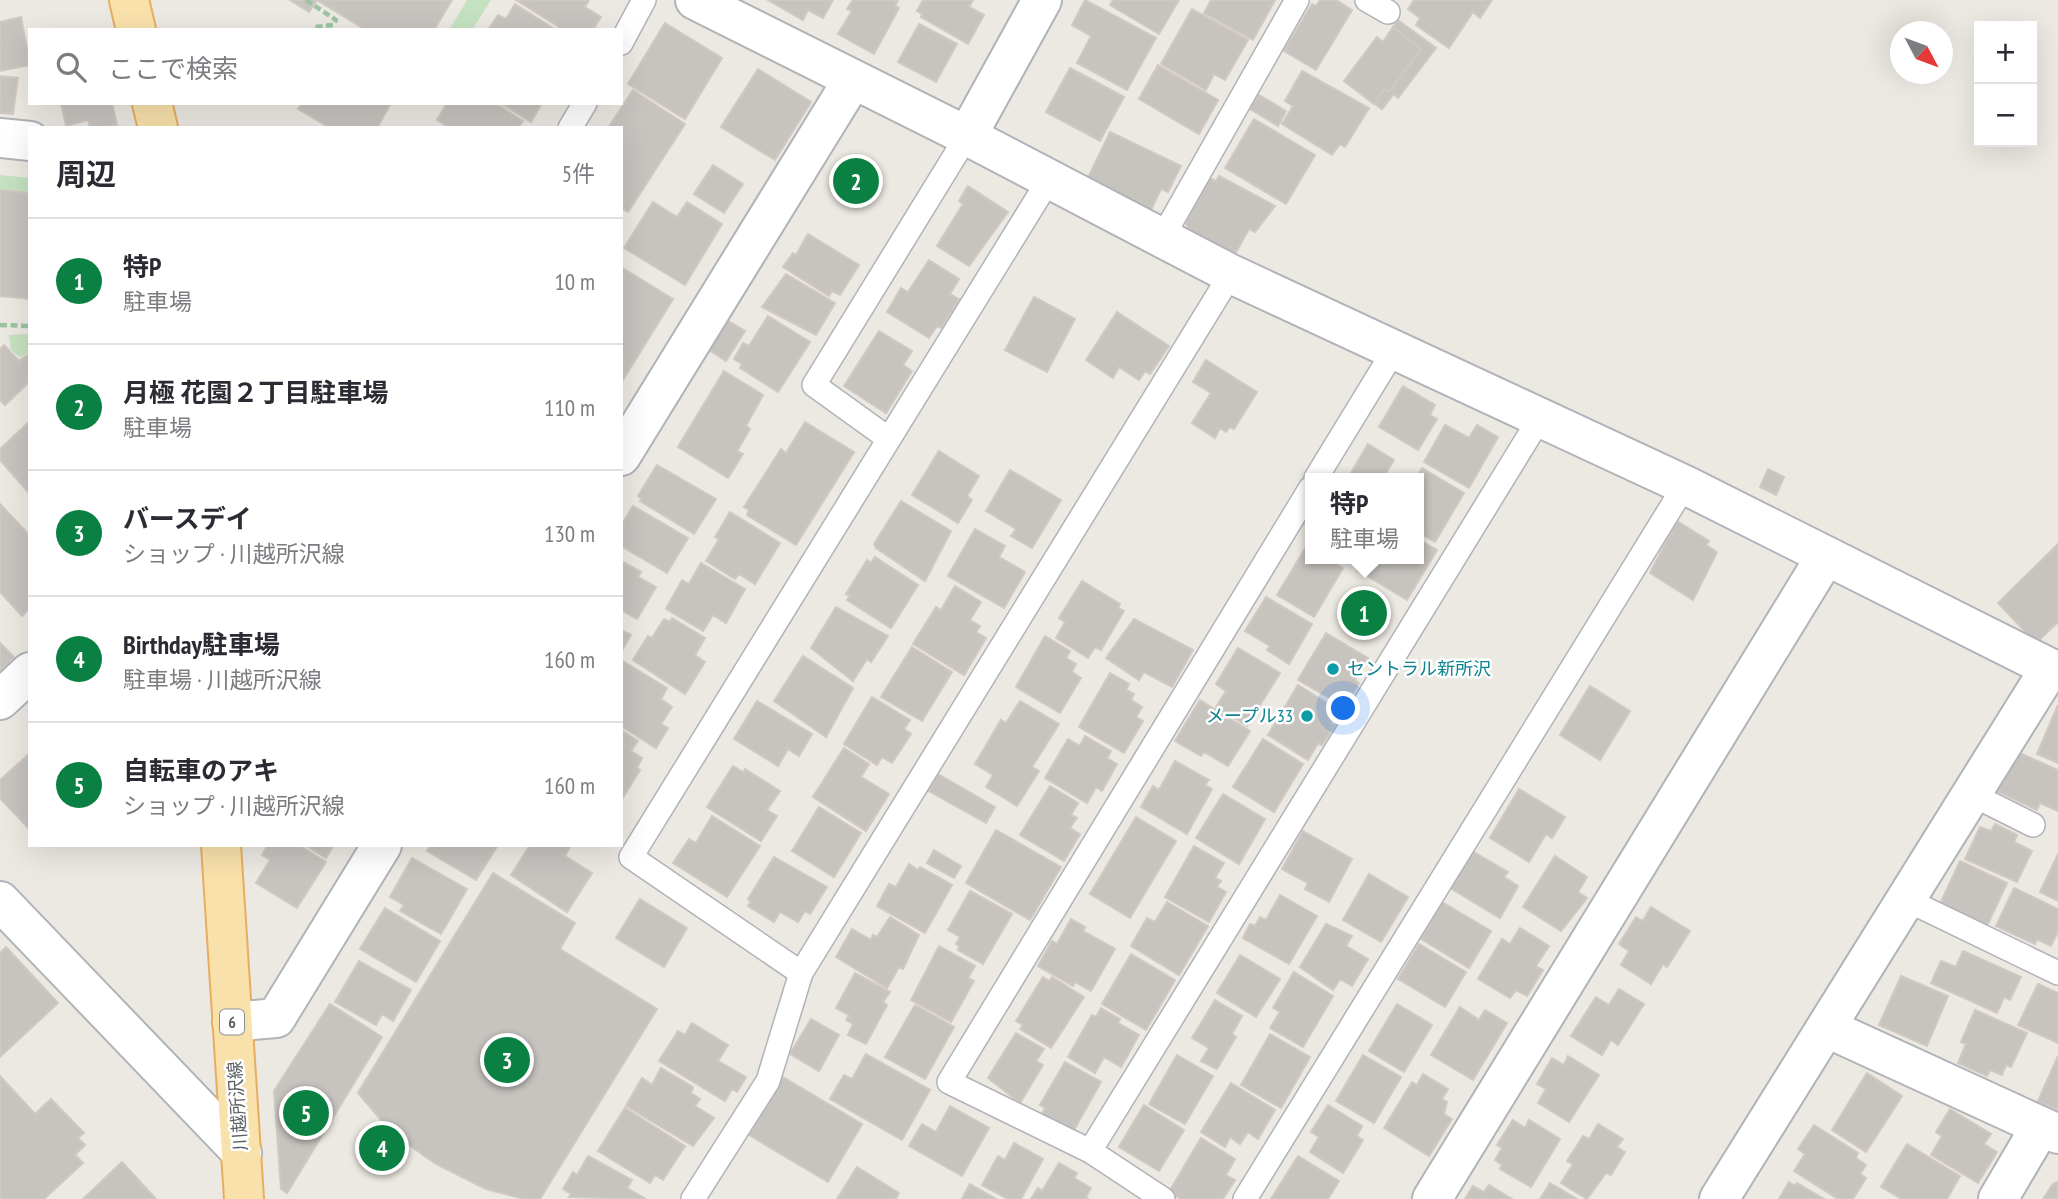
<!DOCTYPE html>
<html lang="ja">
<meta charset="utf-8">
<style>
body{margin:0;font-family:"PT Sans Narrow","Noto Sans JP",sans-serif;background:#f2f2f3;color:#2b2b33}
.controls{position:absolute;right:21px;top:21px;display:grid;overflow:hidden;border-radius:0px;box-shadow:0 7px 28px #0002}
.controls button{width:63px;height:63px;display:grid;place-items:center;padding:0;border:0;border-bottom:2px solid #e1e1e2;background:#fff;color:#2b2b33;font:35px sans-serif}
.compass{position:absolute;left:1890px;top:21px;width:63px;height:63px;border-radius:50%;background:#fff;box-shadow:0 7px 28px #0002;rotate:131deg}
.you{position:absolute;left:1344px;top:709px;width:24px;height:24px;margin:-18px;border:5px solid #fff;border-radius:50%;background:#1a73e8;box-shadow:0 0 0 10px #1a73e833}
.badge{display:grid;place-items:center;width:46px;height:46px;border-radius:50%;background:#0b8043;color:#fff;font-size:23px;font-weight:700}
.pin{position:absolute;translate:-50% -50%;border:4px solid #fff;box-shadow:0 2px 7px #0006}
.popup{position:absolute;left:1305px;top:473px;width:119px;height:91px;box-sizing:border-box;display:grid;place-content:center;border-radius:0px;background:#fff;filter:drop-shadow(0 2px 5px #0005);font-size:23px;white-space:nowrap;color:#7c7c81}
.popup b{font-size:26px;color:#2b2b33}
.popup::after{content:'';position:absolute;left:50%;top:100%;margin-left:-14px;border:14px solid transparent;border-top-color:#fff}
.list{margin:0;padding:0;list-style:none}
h2{display:flex;justify-content:space-between;align-items:center;height:91px;margin:0;padding:0 28px;font-size:30px}
h2 small{font-size:23px;font-weight:400;color:#7c7c81}
.list li{display:grid;grid-template-columns:46px 1fr auto;gap:21px;align-items:center;box-sizing:border-box;height:126px;padding:0 28px;border-top:2px solid #e1e1e2}
.list b{display:block;font-size:26px;white-space:nowrap}
.list p{margin:0;font-size:23px;white-space:nowrap;color:#7c7c81}
.list em{font-size:23px;font-style:normal;color:#7c7c81}
.icon{flex:none;width:38px;height:38px;fill:none;stroke:currentColor;stroke-width:2;stroke-linecap:round;stroke-linejoin:round}
.map{position:relative;flex:none;width:2058px;height:1199px;overflow:hidden}
.search{position:absolute;background:#fff;box-shadow:0 7px 28px #0002;left:28px;top:28px;width:595px;height:77px;display:flex;align-items:center;gap:18px;box-sizing:border-box;padding:0 24px;border-radius:0px;color:#7c7c81;font-size:26px}
.panel{position:absolute;background:#fff;box-shadow:0 7px 28px #0002;left:28px;top:126px;width:595px;height:721px;border-radius:0px}
.map>svg:first-child{display:block}
.green{fill:#c5e2c0}
.building{fill:#c7c3bf;stroke:#d0c9c1;stroke-width:2}
.lines{fill:none;stroke-linecap:round;stroke-linejoin:round}
.lane-casing{stroke:#b0b3b7;stroke-width:26}
.street-casing{stroke:#b0b3b7;stroke-width:42}
.secondary-casing{stroke:#afb3b6;stroke-width:42}
.primary-casing{stroke:#e6ae61;stroke-width:42}
.path{stroke:#9bc5a1;stroke-width:4.5;stroke-dasharray:7 3.5;stroke-linecap:butt}
.lane{stroke:#fff;stroke-width:23}
.street{stroke:#fff;stroke-width:38}
.secondary{stroke:#fff;stroke-width:38}
.primary{stroke:#f8e1ab;stroke-width:38}
.culture-dot{fill:#0f9aa8;stroke:#fff;stroke-width:2.5}
.labels{text-anchor:middle;stroke-width:5;stroke-linejoin:round;paint-order:stroke}
.shield{fill:#fff;stroke:#8c8f91;stroke-width:2}
.shield-label{font-size:16px;font-weight:bold;fill:#5a5f62}
.culture-label{font-size:18px;fill:#0d838f;stroke:#fff;text-anchor:start}
.street-label{font-size:18px;fill:#5a5f62;stroke:#fff}
</style>
<div class="map">
<svg width="2058" height="1199" viewBox="0 0 2058 1199">
<rect width="100%" height="100%" fill="#ece8e2"/>
<path class="green" d="M467,0h24l-19,30h-23z
M0,175l30,3v14l-30,-3z
M30,334v18l-10,5 -9,-7 -2,-15z"/>
<path class="building" d="M290,0h27l-8,12z
M317,0h135l-18,30h-68z
M516,0h73l-4,7 16,10 -8,13h-29z
M768,0h65l-10,18 -15,-8 -5,10z
M853,0h45l-3,6 4,2 -25,46 -36,-20 14,-23 -5,-2z
M923,0h50l-4,7 15,8 -16,29 -47,-27 1,-3 -5,-3z
M1085,0l71,38 -29,52 -50,-27 14,-27 -19,-11z
M1113,0h66l-20,34 -49,-29z
M1211,0h64l-22,40 -49,-27z
M1320,0h16l16,10 -36,60 -32,-19 28,-47 4,2z
M1414,0h78l-12,18 -7,-6 -24,36 -33,-23 4,-7 -12,-9z
M515,4l41,26h-68l10,-15 8,4z
M1192,9l56,31 -23,40 -11,-6 -8,16 -45,-26z
M21,17l9,48 -30,6v-49z
M1398,20l38,28 -38,50 -4,-4 -12,15 -38,-28 33,-44 6,5z
M665,23l57,35 -37,61 -57,-35z
M919,24l38,20 -21,38 -38,-20z
M1393,27l28,22 -32,43 -4,-3 -11,15 -30,-23 33,-44 6,5z
M1158,65l60,35 -19,34 -60,-35z
M1070,68l54,29 -24,44 -54,-29z
M758,69l53,33 -36,58 -54,-33z
M1302,71l67,37 -24,39 -5,-3 -8,11 -50,-31 11,-18 -8,-5z
M0,76l18,2 -5,36 -13,-1z
M633,90l52,34 -57,88 -7,-4v-80h-13z
M1259,95l27,16 -8,15 -28,-17z
M61,103h51l5,22 -27,3 -2,-8 -22,6z
M302,103h89l-14,25h-47l-32,-19z
M447,103h48l28,18 -5,7h-69l-12,-8z
M500,103h42l-11,19z
M1254,119l61,36 -29,49 -61,-36z
M1110,132l71,34 -13,26 -7,-3 -10,21 -64,-30z
M713,165l30,19 -19,29 -30,-19z
M1219,176l56,30 -20,26 -6,-3 -15,27 -45,-25 -3,-9 24,-44 6,3z
M968,186l40,26 -39,54 -32,-20 26,-42 -4,-3z
M0,190l30,3v106l-30,-3z
M653,202l24,15 10,-15 35,22 -37,61 -61,-37z
M808,234l51,31 -19,30 -8,-4 -3,5 -46,-29 10,-14 3,2z
M929,260l30,19 -9,15 9,5 -18,29 -4,-2 -8,12 -42,-26 14,-24 7,4z
M621,267l52,32 -52,84z
M786,274l49,29 -19,32 -54,-28z
M1034,297l41,22 -28,53 -42,-22z
M1117,312l52,34 -19,28 -5,-3 -6,9 -20,-13 -6,11 -27,-18z
M719,315l26,16 -19,30 -26,-17z
M768,316l42,26 -32,50 -38,-24 2,-4 -8,-5 9,-16 6,3z
M879,331l33,20 -9,14 9,6 -26,42 -42,-27z
M4,345l15,16 11,-8v28l-25,24 -5,-5v-51z
M1206,360l51,32 -23,37 -4,-2 -4,5 -6,-4 -5,10 -23,-15 19,-30 -18,-11z
M724,371l39,24 -17,31 4,3 -13,22 6,3 -15,24 -50,-31z
M1403,386l32,19 -5,10 7,4 -19,31 -39,-23z
M30,421v71l-1,1 -29,-33v-11z
M805,422l49,30 -58,93 -49,-30 2,-5 -5,-3 37,-58 5,4z
M1445,425l24,13 8,-13 21,12 -29,51 -45,-26z
M1368,444l26,16 -8,13 9,5h-47z
M939,451l40,25 -12,20 5,4 -14,23 -46,-28z
M657,465l59,34 -22,35 -54,-33 2,-2 -4,-3z
M1422,468l42,25 -29,49 -17,-10 -2,-54z
M1768,469l16,8 -8,18 -16,-8z
M1010,470l51,30 -29,48 -21,-12 5,-7 -30,-18z
M901,501l50,30 -26,50 -49,-33 -2,-4z
M0,504l30,32v72l-8,8 -22,-24z
M633,506l55,32 -21,35 -46,-27v-20z
M730,512l50,31 -25,41 -16,-10 -4,5 -29,-18 13,-22 -4,-2z
M1677,521l32,20 -3,4 11,7 -24,48 -43,-27z
M975,529l30,17 -6,11 26,15 -21,36 -56,-32z
M1418,539l19,11 -30,50 -50,-30 7,-11h54z
M2058,544v78l-22,21 -38,-40z
M1306,547l4,2v10h17l16,9 -29,49 -37,-22z
M875,557l43,28 -27,43 -44,-28 3,-4 -4,-2 21,-34 4,3z
M621,561l20,11 -3,5 18,10 -19,32 -16,-9z
M701,563l44,26 -19,34 -13,-8 -10,16 -37,-22 16,-29 7,4z
M1082,581l38,23 -2,4 6,3 -23,39 -6,-3 -7,11 -32,-20 9,-16 -6,-4z
M955,586l26,16 -11,18 10,6 -4,6 10,6 -22,37 -51,-31 23,-37 5,3z
M1266,597l46,27 -23,40 -22,-14 3,-4 -25,-15z
M836,607l52,29 -17,26 -4,-3 -14,22 -42,-33z
M672,618l33,20 -10,17 10,7 -20,32 -52,-34 15,-24 4,2 12,-19 6,3z
M1134,619l59,31 -21,37 -28,-15 -5,8 -33,-22z
M621,630l10,5 -10,17z
M1326,633l42,25 -13,22 4,3 -14,24 -47,-27z
M1045,636l25,15 -4,7 10,6 -4,8 9,6 -21,35 -44,-26z
M0,643l14,14 -14,14z
M912,647l40,25 -30,49 -41,-24z
M1238,648l42,25 -33,53 -31,-19 10,-16 -10,-7z
M803,656l50,32 -27,49 -52,-36z
M621,660l46,28 -6,11 11,8 -11,17 7,4 -12,20 -35,-22z
M1110,673l19,11 -3,6 8,4 -3,6 11,7 -6,10 7,4 -19,32 -45,-26z
M1298,685l40,25 -8,13 5,2 -13,20 -4,-2 -10,17 -40,-25z
M1590,686l40,25 -30,49 -40,-25z
M872,697l38,23 -6,9 7,5 -19,29 -10,-6 -5,8 -33,-21z
M1200,700l50,31 -22,35 -24,-14 -3,4 -26,-15z
M757,701l55,33 -13,22 -11,-7 -10,17 -44,-27z
M1020,701l39,23 -27,43 7,4 -22,35 -31,-19 7,-12 -18,-11 26,-44 5,3z
M2058,705v58l-21,-9z
M621,730l17,11 -7,10 11,7 -5,10 3,2 -18,29z
M1085,736l26,15 -4,7 10,6 -15,27 -6,-4 -9,16 -42,-25 23,-39 12,7z
M1263,739l40,25 -29,48 -41,-25z
M844,748l25,16 -8,13 28,17 -23,37 -53,-34z
M2015,751l43,19v41l-18,-8 -3,7 -40,-19z
M30,753v76h-1l-29,-31v-18z
M1175,761l34,19 -4,5 7,4 -25,45 -46,-27 12,-21 6,4z
M733,766l10,6 2,-3 35,22 -13,19 10,6 -16,25 -54,-34z
M938,774l57,33 -9,16 -57,-32z
M1050,786l28,17 -7,12 6,3 -7,10 10,6 -16,27 -44,-26z
M1519,789l46,28 -13,21 -6,-4 -17,28 -39,-24z
M1223,794l42,25 -26,45 -43,-26z
M819,807l42,26 -27,44 -42,-26z
M712,816l48,30 -33,51 -54,-34 16,-24 7,4z
M1136,817l40,24 -46,77 -40,-24z
M1995,824l22,11 -3,7 18,9 -15,31 -52,-23 15,-32 11,4z
M996,830l65,37 -31,53 -64,-37z
M1303,831l49,28 -23,43 -24,-13 3,-6 -26,-14z
M268,845h31l27,17 -29,46 -41,-25 14,-23 -8,-5z
M305,845h29l-8,13z
M431,845h67l-22,35 -49,-29z
M530,845h41l-6,11 27,17 -25,39 -56,-37z
M1194,846l30,17 -9,15 6,3 -4,6 9,5 -17,30 -44,-25z
M934,850l27,16 -7,12 -27,-15z
M1472,851l36,21 -4,5 14,9 -18,32 -50,-30z
M2058,854v47l-18,-9z
M1555,856l32,21 -9,15 9,6 -26,33 -38,-24z
M774,857l53,30 -17,27 -5,-3 -7,11 -18,-10 -6,10 -26,-16 3,-4 -3,-3z
M412,858l55,31 -26,45 -41,-23 4,-6 -14,-8z
M1960,861l47,22 -20,43 -47,-22z
M909,864l9,6 2,-3 32,18 -27,48 -48,-27 12,-22 7,3z
M493,873l82,50 -15,26 97,60 -117,190h-16l-38,-10 -50,-25 -43,-30 -35,-41z
M1369,874l39,23 -27,45 -38,-22z
M2014,888l44,21v23l-7,14 -14,-7 -2,5 -39,-18z
M970,891l42,23 -29,50 -25,-14 1,-4 -3,-2 4,-7 -12,-7z
M1280,895l37,21 -28,48 -46,-26 7,-14 5,2 5,-9 6,3z
M640,899l47,29 -23,39 -48,-29z
M1167,902l41,24 -29,49 -48,-29 16,-28 8,4z
M1442,902l49,29 -22,37 -48,-29z
M1651,907l39,24 -23,36 -4,-3 -12,20 -30,-19 8,-14 -10,-7 17,-27 7,4z
M385,908l55,33 -24,41 -56,-33z
M890,917l29,18 -16,34 -4,-2 -12,21 -51,-31 16,-28 19,11 2,-5 4,2z
M1071,919l14,8 -2,4 32,18 -24,42 -16,-9 -2,4 -35,-20 14,-25 5,3z
M1326,924l26,12 -6,10 22,13 -16,27 -12,-7 -7,11 -33,-23z
M1520,928l29,18 -13,20 7,4 -16,26 -11,-6 -6,8 -32,-19 24,-40 8,5z
M1419,944l47,28 -21,35 -47,-28z
M939,946l36,20 -7,12 6,3 -23,41 -40,-22z
M6,947l52,56 -58,54v-104z
M1963,951l58,26 -11,23 -6,-3 -7,16 -66,-30 10,-22 15,6z
M1131,954l44,26 -29,50 -44,-26z
M1240,955l40,24 -24,38 -39,-24z
M359,961l52,29 -18,31 -11,-7 -6,11 -41,-23z
M1294,972l39,24 -30,51 -33,-19 10,-16 -7,-4z
M855,973l35,19 -7,10 4,3 -21,39 -18,-9 5,-11 -7,-4 3,-5 -13,-7z
M1901,976l47,20 -21,50 -48,-21z
M1043,977l6,4 3,-4 32,20 -33,51 -31,-19 3,-4 -7,-4z
M2038,984l20,9v50l-40,-18z
M1619,989l25,15 -26,41 -7,-5 -9,15 -31,-19 25,-39 13,8z
M1215,1000l27,16 -10,18 4,3 -19,32 -16,-8 8,-13 -17,-10z
M330,1004l52,33 -95,156 -6,-4 -7,-98z
M1397,1004l35,21 -28,47 -35,-21z
M915,1005l39,22 -29,52 -40,-22z
M1460,1007l19,13 6,-10 22,13 -34,57 -42,-25z
M1101,1008l19,11 -2,4 21,12 -18,32 -17,-10 -9,16 -27,-16 24,-42 4,2z
M1975,1010l52,23 -16,34 -5,-2 -4,10 -12,-5 -3,6 -29,-13 8,-19 -5,-2z
M811,1019l28,16 -20,36 -29,-17z
M692,1023l36,22 -10,16 28,16 -9,15 -5,-3 -7,12 -66,-40 19,-30 7,4z
M1016,1033l28,16 -8,12 7,4 -23,38 -32,-25z
M1270,1034l40,23 -29,51 -40,-23z
M866,1054l64,36 -28,50 -72,-41 14,-24 8,4z
M1177,1055l36,21 -28,48 -36,-20z
M1363,1055l38,22 -27,46 -38,-22z
M1568,1056l31,19 -30,47 -31,-19 8,-14 -9,-5 15,-26 12,7z
M2058,1056v54l-20,-9z
M1065,1062l36,20 -27,48 -12,-7 -3,6 -19,-12 5,-9 -5,-3z
M661,1068l32,19 -2,6 9,6 -5,7 19,12 -21,28 -67,-40 16,-28 10,7z
M1867,1073l35,23 -36,56 -34,-22z
M1423,1074l25,15 -6,10 5,3 -3,12 8,5 -23,37 -45,-28 28,-46 5,3z
M0,1076l35,38 16,-15 33,34 -6,5 7,7 -10,10 8,8 -39,36h-44z
M783,1077l79,47 -34,58 -79,-47z
M1231,1083l44,27 -17,29 -10,-7 -8,12 -10,-7 -5,10 -24,-15z
M1144,1105l40,25 -25,41 -40,-24z
M1328,1105l34,21 -5,10 6,4 -20,33 -33,-21 9,-15 -8,-5z
M950,1106l39,22 -27,48 -53,-30 13,-22 14,8z
M625,1108l60,38 -22,34 -8,-5 -5,8 -52,-32z
M1950,1109l41,25 -7,10 13,8 -19,31 -47,-28 11,-19 -6,-4z
M1513,1120l12,8 4,-8 31,19 -29,48 -31,-18 2,-4 -7,-5 7,-12 -5,-3z
M1598,1124l25,15 -6,8 8,5 -14,23 -5,-2 -19,26 -26,-16 12,-19 -6,-3 16,-25 6,3z
M1814,1125l44,28 -2,5 10,7 -6,9 6,4 -13,21h-15l-44,-28 11,-17 -7,-5z
M1201,1138l34,21 -9,16 9,5 -12,19h-42l-12,-7z
M1014,1143l29,16 -22,40h-13l-26,-14 16,-29 7,4z
M1907,1144l53,32 -13,23h-45l-21,-12z
M588,1156l44,24 -5,8 19,11 -77,-2 2,-3 -8,-5 10,-17 4,3z
M1298,1156l41,25 -11,18h-57z
M122,1162l34,37h-73z
M1059,1163l18,10 -3,5 17,10 -5,9 2,2h-57l7,-11 4,3z
M857,1167l42,26 -3,6h-59z
M1789,1182l6,4 2,-3 27,16h-45z
M2057,1182l1,17h-15l10,-15z
M1550,1183l27,16h-37z
M970,1184l26,15h-34z
M1489,1185l23,14h-47l8,-13 11,6z"/>
<g class="lines">
<g class="lane-casing">
<path id="lane" d="M1367,0l21,12
M621,43l23,-43
M570,128l15,-25
M1162,238l135,-238
M889,439l-75,-54 153,-249
M1316,478l77,-126
M1971,794l62,31
M1905,899l153,74
M801,973l-170,-116 419,-679
M1090,1151l450,-733
M693,1199l75,-118 33,-108 430,-699
M1163,1199l-73,-48 -141,-69 361,-593
M1245,1199l440,-714"/>
</g>
<g class="street-casing">
<path id="street" d="M1042,0l-75,136 264,138 454,211 373,187
M0,138l30,3
M621,456l231,-375
M0,700l30,-28
M0,901l242,252
M232,1022l44,-4 106,-173
M1827,1028l231,106
M1432,1199l394,-643
M1719,1199l331,-531
M1998,1199l43,-73"/>
</g>
<g class="secondary-casing">
<path id="secondary" d="M695,0l272,136"/>
</g>
<g class="primary-casing">
<path id="primary" d="M129,0l7,30
M152,103l6,25
M221,845l23,354"/>
</g>
<path class="path" d="M306,0l30,20 -3,5 -18,2
M0,325l30,1"/>
<use href="#lane" class="lane"/>
<use href="#street" class="street"/>
<use href="#secondary" class="secondary"/>
<use href="#primary" class="primary"/>
</g>
<g class="culture-dot">
<circle cx="1333" cy="669" r="7"/>
<circle cx="1307" cy="716" r="7"/>
</g>
<g class="labels">
<rect class="shield" x="220" y="1009.5" width="24" height="25" rx="5"/>
<g class="shield-label">
<text x="232" y="1028">6</text>
</g>
<g class="culture-label">
<text x="1347" y="675">セントラル新所沢</text>
<text x="1293" y="722" text-anchor="end">メープル33</text>
</g>
<g class="street-label">
<text transform="translate(238 1106) rotate(-94)" y="6">川越所沢線</text>
</g>
</g>
</svg>
<div class="controls">
<button>+</button>
<button>−</button>
</div>
<svg class="compass" viewBox="-18 -18 36 36"><path d="M0-13l5 13h-10z" fill="#e53935"/><path d="M0 13l5-13h-10z" fill="#7c7c81"/></svg>
<div class="you"></div>
<div class="pin badge" style="left:1364px;top:613px">1</div>
<div class="popup"><b>特P</b>駐車場</div>
<div class="pin badge" style="left:856px;top:181px">2</div>
<div class="pin badge" style="left:507px;top:1060px">3</div>
<div class="pin badge" style="left:382px;top:1148px">4</div>
<div class="pin badge" style="left:306px;top:1113px">5</div>
<div class="search"><svg class="icon" aria-label="search" viewBox="0 0 24 24"><circle cx="10" cy="10" r="6"/><path d="M15 15l6 6"/></svg>ここで検索</div>
<section class="panel">
<h2>周辺<small>5件</small></h2>
<ul class="list">
<li><span class="badge">1</span><div><b>特P</b><p>駐車場</p></div><em>10 m</em></li>
<li><span class="badge">2</span><div><b>月極 花園２丁目駐車場</b><p>駐車場</p></div><em>110 m</em></li>
<li><span class="badge">3</span><div><b>バースデイ</b><p>ショップ · 川越所沢線</p></div><em>130 m</em></li>
<li><span class="badge">4</span><div><b>Birthday駐車場</b><p>駐車場 · 川越所沢線</p></div><em>160 m</em></li>
<li><span class="badge">5</span><div><b>自転車のアキ</b><p>ショップ · 川越所沢線</p></div><em>160 m</em></li>
</ul>
</section>
</div>
